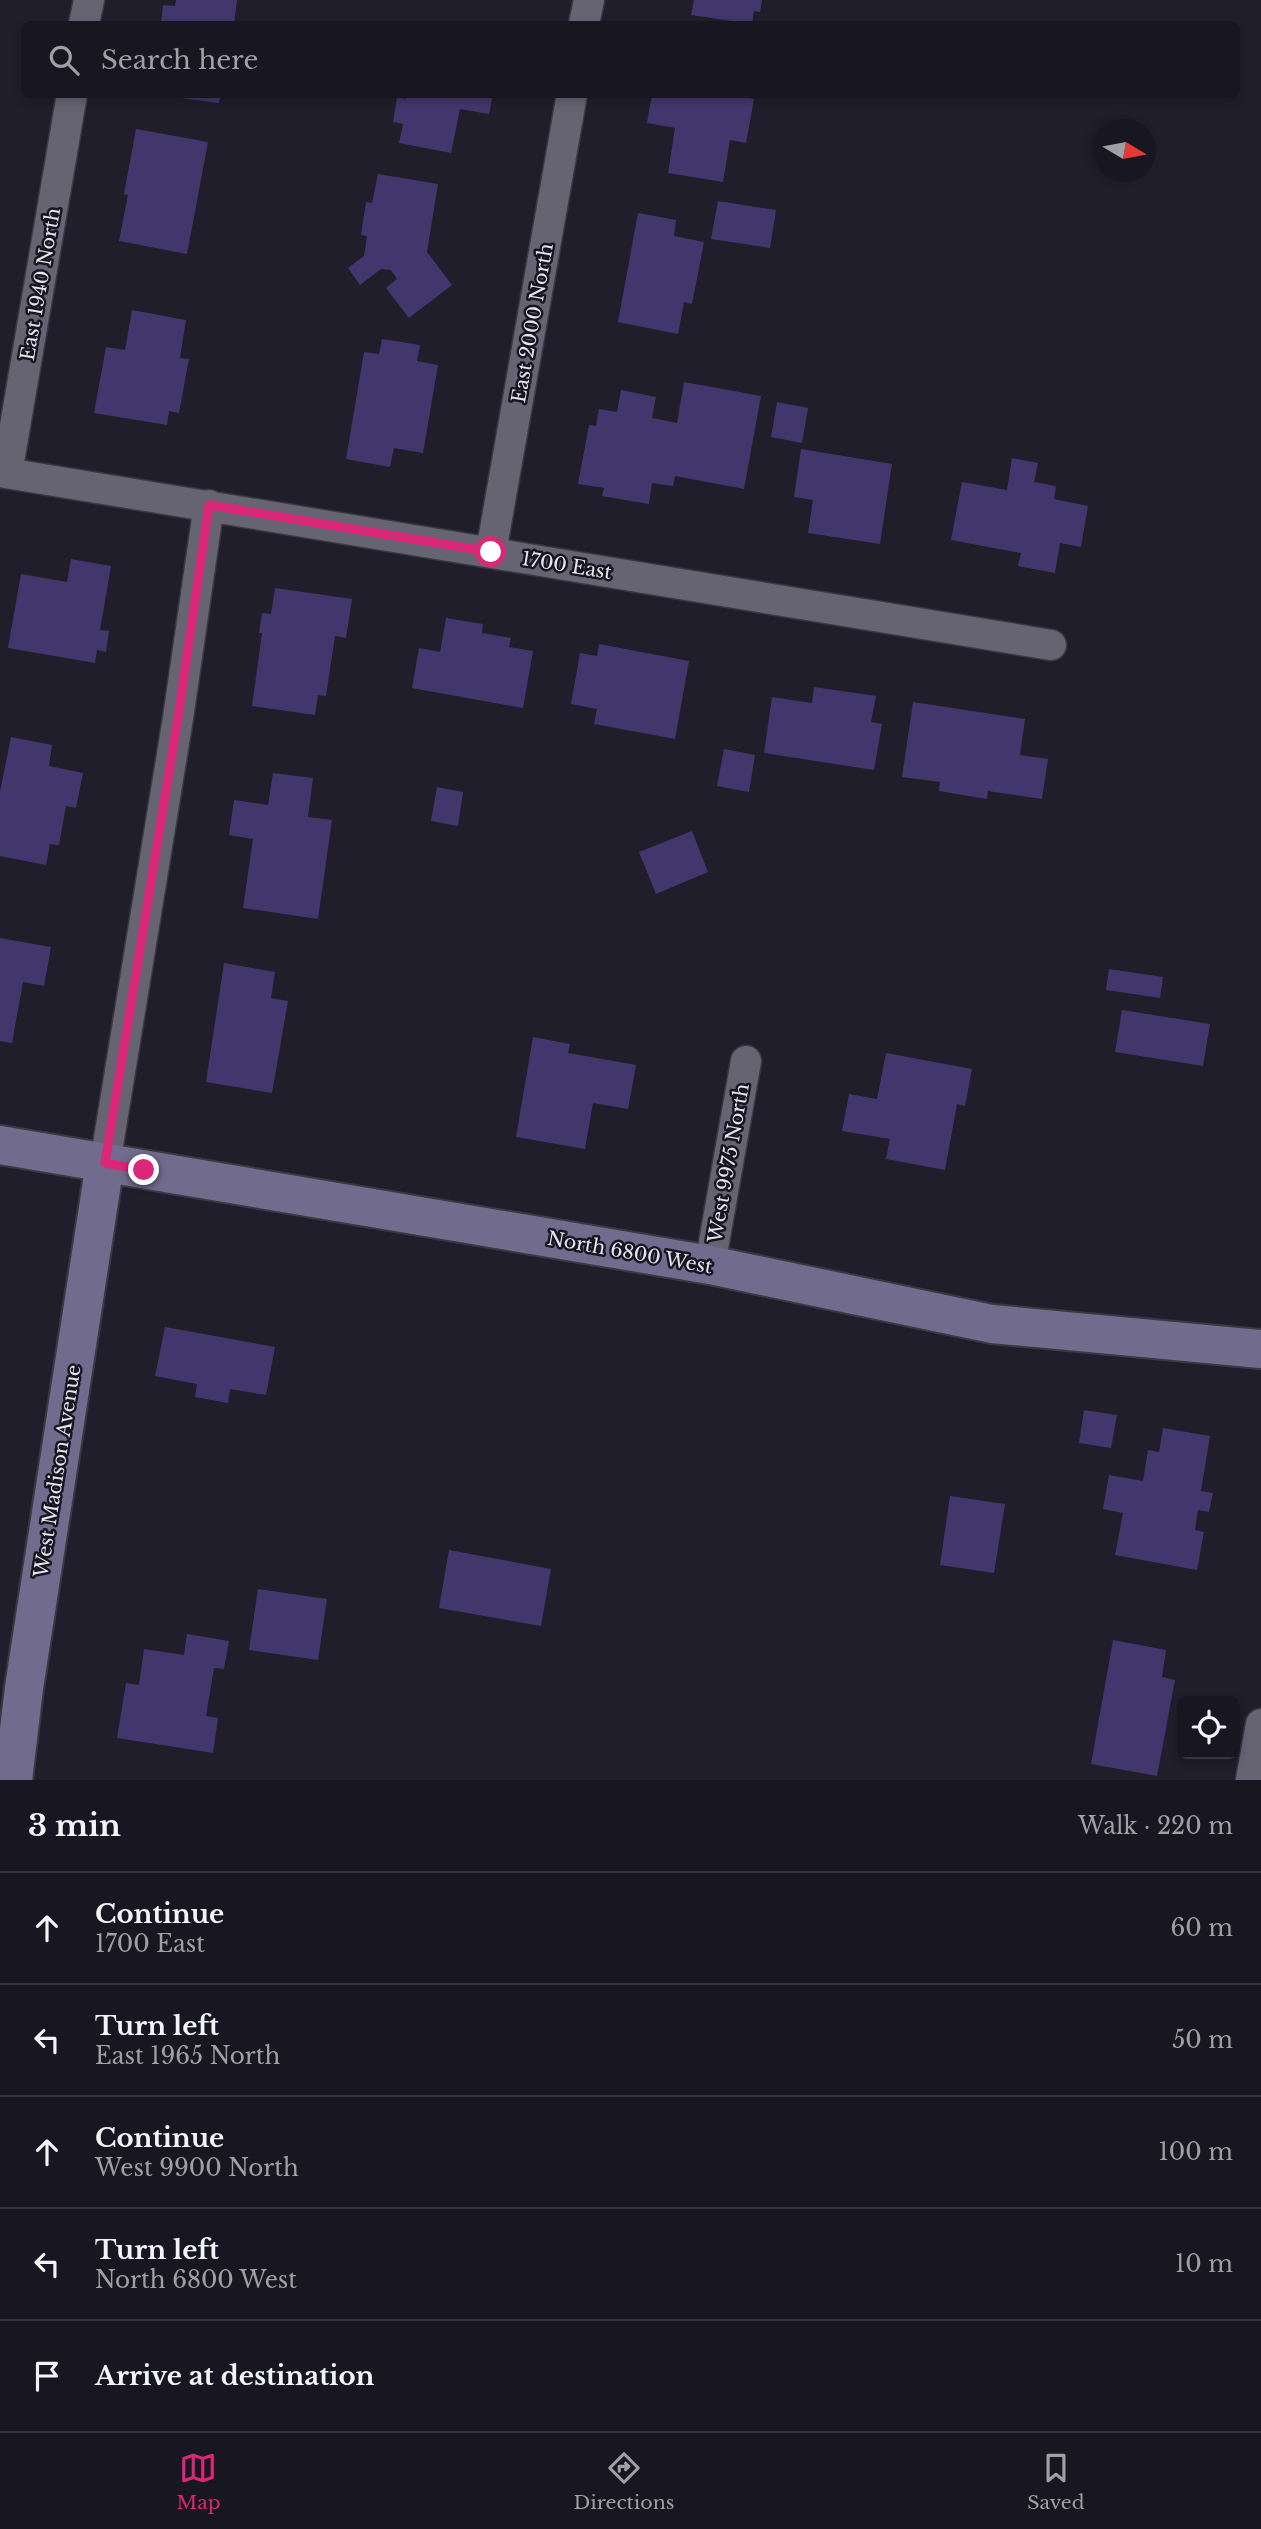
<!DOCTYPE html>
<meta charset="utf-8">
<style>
body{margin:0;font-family:"Libre Baskerville",serif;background:#211f29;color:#f1f3f6}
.controls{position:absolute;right:21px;bottom:21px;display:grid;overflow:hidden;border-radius:10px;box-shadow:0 4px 10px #0003}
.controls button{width:63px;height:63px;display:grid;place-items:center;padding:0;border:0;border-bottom:2px solid #36353e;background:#181620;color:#f1f3f6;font:35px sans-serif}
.compass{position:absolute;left:1093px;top:119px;width:63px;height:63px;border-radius:50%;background:#181620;box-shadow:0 4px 10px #0003;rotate:100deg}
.stop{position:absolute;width:21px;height:21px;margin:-16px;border:5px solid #db2777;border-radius:50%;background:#fff}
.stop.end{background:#db2777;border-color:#fff;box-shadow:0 2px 7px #0008}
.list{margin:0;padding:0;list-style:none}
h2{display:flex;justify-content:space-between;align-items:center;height:91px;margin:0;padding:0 28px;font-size:30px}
h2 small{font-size:23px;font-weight:400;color:#9f9fa5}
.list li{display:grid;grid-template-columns:46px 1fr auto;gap:21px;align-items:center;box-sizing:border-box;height:112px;padding:0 28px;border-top:2px solid #36353e}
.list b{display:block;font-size:26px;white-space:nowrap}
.list p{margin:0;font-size:23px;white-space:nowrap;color:#9f9fa5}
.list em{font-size:23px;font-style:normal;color:#9f9fa5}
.icon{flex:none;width:38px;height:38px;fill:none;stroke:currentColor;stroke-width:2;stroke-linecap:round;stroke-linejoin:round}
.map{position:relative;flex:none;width:1261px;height:1780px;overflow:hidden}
.search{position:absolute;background:#181620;box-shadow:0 4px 10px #0003;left:21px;right:21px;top:21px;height:77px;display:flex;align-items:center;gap:18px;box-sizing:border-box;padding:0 24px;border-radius:10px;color:#9f9fa5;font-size:26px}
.sheet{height:651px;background:#181620}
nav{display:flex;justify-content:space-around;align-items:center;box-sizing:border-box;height:98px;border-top:2px solid #36353e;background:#181620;font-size:19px;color:#9f9fa5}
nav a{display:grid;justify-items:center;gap:4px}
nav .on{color:#db2777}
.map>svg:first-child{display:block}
.building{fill:#42376c}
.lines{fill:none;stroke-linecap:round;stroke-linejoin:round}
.street-casing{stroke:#3a3943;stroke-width:33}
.secondary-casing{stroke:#3a3943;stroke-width:42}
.street{stroke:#666473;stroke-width:30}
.secondary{stroke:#716c8d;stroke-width:38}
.route{stroke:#db2777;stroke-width:9}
.labels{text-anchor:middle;stroke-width:5;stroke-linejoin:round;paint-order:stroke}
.street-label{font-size:19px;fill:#e6e5ee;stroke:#171521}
</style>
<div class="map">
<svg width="1261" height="1780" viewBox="0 0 1261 1780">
<rect width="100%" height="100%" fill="#201e2b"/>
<path class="building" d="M176,0h61l-3,24h-73l2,-19 12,1z
M694,0h68l-2,12 -6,-1 -2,13 -61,-9z
M182,94h39l-2,9 -38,-5z
M407,94h86l-4,20 -29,-5 -9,44 -52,-10 4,-19 -10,-2 4,-25 9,2z
M652,94h77l25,5 -8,44 -16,-3 -7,42 -55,-9 7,-45 -28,-5z
M136,129l72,13 -21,112 -68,-13 9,-46 -4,-1z
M378,174l60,10 -11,68 25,33 -43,33 -23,-30 11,-9 -6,-9 -10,-1 -21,16 -12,-17 16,-12 3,-20 -6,-1 5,-33 6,1z
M718,201l58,9 -6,38 -59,-9z
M638,213l38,7 -2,16 30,6 -12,62 -8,-2 -6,32 -60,-12z
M132,310l54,10 -6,38 9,1 -10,54 -10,-2 -2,14 -73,-12 12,-66 19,3z
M382,339l38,6 -3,16 21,4 -15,88 -29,-5 -4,19 -44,-8 18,-107 15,2z
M684,382l77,14 -17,93 -69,-13 -2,10 -21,-3 -3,21 -47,-8 2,-8 -26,-4 11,-59 7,1 3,-17 18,3 4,-22 35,7 -4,21 25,5z
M777,402l31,6 -6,35 -31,-6z
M801,449l91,15 -12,80 -72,-11 5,-33 -19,-3z
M1012,458l26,5 -4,19 22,4 -2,13 34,7 -7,41 -21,-4 -5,30 -37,-7 3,-13 -70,-13 11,-58 45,8z
M71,559l40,7 -11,64 9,1 -3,21 -9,-2 -2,13 -87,-15 13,-74 46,8z
M275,588l77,11 -6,39 -11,-2 -9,60 -8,-1 -3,20 -63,-9 10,-73h-3l3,-20 9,1z
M446,618l37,6 -1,9 29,5 -2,9 24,4 -10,57 -111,-20 7,-40 21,4z
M599,644l90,17 -14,78 -81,-15 3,-15 -26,-5 9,-51 17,3z
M814,687l62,9 -5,26 11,2 -8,46 -110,-17 8,-56 40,6z
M913,702l112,17 -5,36 28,4 -6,40 -54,-8 -1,8 -48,-8 1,-9 -38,-5z
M11,737l41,8 -3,21 34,7 -7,35 -10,-2 -7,39 -9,-1 -4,21 -46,-9v-64z
M724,749l31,6 -6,37 -32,-6z
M273,773l40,5 -5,39 24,3 -14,99 -75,-11 10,-69 -24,-4 5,-35 34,5z
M437,787l26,5 -5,34 -27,-5z
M692,831l16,41 -52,22 -17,-42z
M0,938l51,9 -7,39 -21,-4 -11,61 -12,-2z
M224,963l51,9 -4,26 17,3 -16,92 -66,-11z
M1109,969l54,8 -3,21 -54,-8z
M1122,1010l88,14 -7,42 -88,-14z
M533,1037l37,7 -2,9 68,12 -8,44 -35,-6 -8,46 -69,-12z
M886,1053l86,16 -7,37 -8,-2 -12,66 -59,-11 4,-20 -48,-8 7,-37 28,5z
M165,1327l110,20 -9,48 -36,-6 -2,14 -33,-6 2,-13 -42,-8z
M1084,1410l33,5 -6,33 -32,-5z
M1163,1428l47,8 -9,55 12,2 -4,19 -11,-2 -3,20 9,2 -7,38 -82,-15 8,-42 -20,-4 6,-34 34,6 5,-31 11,2z
M950,1496l55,8 -11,69 -54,-8z
M449,1550l102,19 -10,57 -102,-18z
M258,1589l69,10 -9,61 -69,-10z
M187,1634l42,7 -5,28 -10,-1 -8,48 12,2 -5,35 -96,-15 9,-55 13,2 5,-36 40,6z
M1113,1640l53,10 -4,27 13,3 -18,96 -66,-12z"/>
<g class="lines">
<g class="street-casing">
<path id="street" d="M84,24l5,-24
M584,24l5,-24
M0,472l1051,173
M7,473l65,-379
M491,552l81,-458
M105,1163l73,-445 31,-213
M710,1265l36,-204
M1251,1780l10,-56"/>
</g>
<g class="secondary-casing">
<path id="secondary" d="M0,1145l710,120 282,59 269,25
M13,1780l11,-92 81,-525"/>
</g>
<use href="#street" class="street"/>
<use href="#secondary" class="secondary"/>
</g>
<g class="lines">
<path class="route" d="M144,1170l-39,-7 73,-445 31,-213 282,47"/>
</g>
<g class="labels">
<g class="street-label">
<text transform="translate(40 284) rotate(-80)" y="7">East 1940 North</text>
<text transform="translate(532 323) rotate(-80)" y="7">East 2000 North</text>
<text transform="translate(567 565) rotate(9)" y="7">1700 East</text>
<text transform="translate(728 1163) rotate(-80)" y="7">West 9975 North</text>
<text transform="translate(630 1252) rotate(10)" y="7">North 6800 West</text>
<text transform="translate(57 1471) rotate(-81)" y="7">West Madison Avenue</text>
</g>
</g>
</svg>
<div class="controls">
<button><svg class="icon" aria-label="locate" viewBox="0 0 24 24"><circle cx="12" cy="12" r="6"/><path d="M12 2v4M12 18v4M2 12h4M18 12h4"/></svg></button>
</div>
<svg class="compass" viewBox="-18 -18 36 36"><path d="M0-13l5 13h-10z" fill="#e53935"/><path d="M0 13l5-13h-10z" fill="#9f9fa5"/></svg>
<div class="stop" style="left:491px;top:552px"></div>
<div class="stop end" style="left:144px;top:1170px"></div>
<div class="search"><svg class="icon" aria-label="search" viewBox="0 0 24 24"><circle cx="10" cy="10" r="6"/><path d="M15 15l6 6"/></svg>Search here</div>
</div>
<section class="sheet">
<h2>3 min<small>Walk · 220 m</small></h2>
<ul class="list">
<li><svg class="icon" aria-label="ahead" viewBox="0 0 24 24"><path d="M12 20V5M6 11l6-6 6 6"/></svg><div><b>Continue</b><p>1700 East</p></div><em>60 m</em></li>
<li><svg class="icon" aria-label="left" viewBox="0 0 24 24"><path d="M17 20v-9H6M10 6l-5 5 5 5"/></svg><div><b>Turn left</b><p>East 1965 North</p></div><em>50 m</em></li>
<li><svg class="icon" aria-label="ahead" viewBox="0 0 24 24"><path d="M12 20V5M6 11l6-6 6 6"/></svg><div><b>Continue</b><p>West 9900 North</p></div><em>100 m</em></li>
<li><svg class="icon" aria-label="left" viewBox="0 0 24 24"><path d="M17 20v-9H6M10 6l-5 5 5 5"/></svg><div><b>Turn left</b><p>North 6800 West</p></div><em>10 m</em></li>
<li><svg class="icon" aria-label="arrive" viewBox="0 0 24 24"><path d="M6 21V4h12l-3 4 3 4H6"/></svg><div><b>Arrive at destination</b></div></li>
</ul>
</section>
<nav>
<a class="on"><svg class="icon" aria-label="map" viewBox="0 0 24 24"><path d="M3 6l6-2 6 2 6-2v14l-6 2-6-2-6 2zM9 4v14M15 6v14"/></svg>Map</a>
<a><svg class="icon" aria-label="directions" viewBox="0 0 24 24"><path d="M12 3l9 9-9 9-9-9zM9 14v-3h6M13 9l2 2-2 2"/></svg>Directions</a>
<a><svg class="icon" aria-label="saved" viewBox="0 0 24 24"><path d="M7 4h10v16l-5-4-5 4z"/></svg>Saved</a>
</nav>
